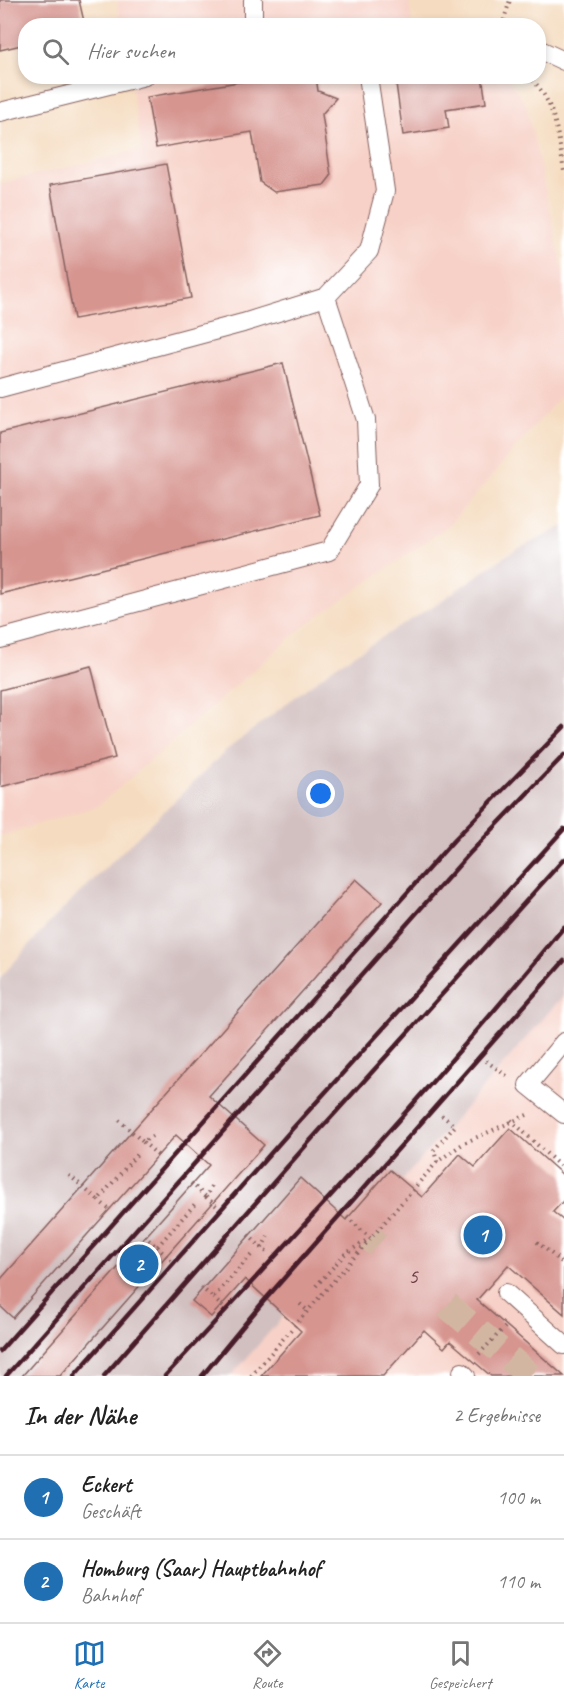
<!DOCTYPE html>
<html lang="de">
<meta charset="utf-8">
<style>
body{margin:0;font-family:Caveat,sans-serif;background:#f6f6f6;color:#222}
.you{position:absolute;left:321px;top:794px;width:21px;height:21px;margin:-15px;border:4px solid #fff;border-radius:50%;background:#1a73e8;box-shadow:0 0 0 9px #1a73e833}
.badge{display:grid;place-items:center;width:39px;height:39px;border-radius:50%;background:#1f6fb2;color:#fff;font-size:20px;font-weight:700}
.pin{position:absolute;translate:-50% -50%;border:3px solid #fff;box-shadow:0 2px 6px #0006}
.list{margin:0;padding:0;list-style:none}
h2{display:flex;justify-content:space-between;align-items:center;height:78px;margin:0;padding:0 24px;font-size:26px}
h2 small{font-size:20px;font-weight:400;color:#767676}
.list li{display:grid;grid-template-columns:39px 1fr auto;gap:18px;align-items:center;box-sizing:border-box;height:84px;padding:0 24px;border-top:2px solid #e0e0e0}
.list b{display:block;font-size:22px;white-space:nowrap}
.list p{margin:0;font-size:20px;white-space:nowrap;color:#767676}
.list em{font-size:20px;font-style:normal;color:#767676}
.icon{flex:none;width:33px;height:33px;fill:none;stroke:currentColor;stroke-width:2;stroke-linecap:round;stroke-linejoin:round}
.map{position:relative;flex:none;width:564px;height:1376px;overflow:hidden}
.search{position:absolute;background:#fff;box-shadow:0 3px 9px #0003;left:18px;right:18px;top:18px;height:66px;display:flex;align-items:center;gap:15px;box-sizing:border-box;padding:0 21px;border-radius:24px;color:#767676;font-size:22px}
.sheet{height:246px;background:#fff}
nav{display:flex;justify-content:space-around;align-items:center;box-sizing:border-box;height:84px;border-top:2px solid #e0e0e0;background:#fff;font-size:16px;color:#767676}
nav a{display:grid;justify-items:center;gap:3px}
nav .on{color:#1f6fb2}
.map>svg:first-child{display:block}
.built{fill:#f7d1c7}
.industrial{fill:#d2bfc0}
.building{fill:#d79590}
.lines{fill:none;stroke-linecap:round;stroke-linejoin:round}
.pedestrian-tunnel{stroke:#d3b6a2;stroke-width:27;stroke-dasharray:27 14;stroke-linecap:butt}
.service-casing{stroke:#86615f;stroke-width:20}
.path{stroke:#86615f;stroke-width:4;stroke-dasharray:1.5 4.5;stroke-linecap:butt}
.service{stroke:#fff;stroke-width:18}
.rail{stroke:#4a1f2b;stroke-width:4.5}
.labels{text-anchor:middle;stroke-width:5;stroke-linejoin:round;paint-order:stroke}
.number-label{font-size:22px;fill:#6d3c44}
</style>
<div class="map">
<svg width="564" height="1376" viewBox="0 0 564 1376">
<rect width="100%" height="100%" fill="#fff"/>
<filter id="ink" filterUnits="userSpaceOnUse"><feTurbulence type="fractalNoise" baseFrequency=".0167" numOctaves="2"/><feDisplacementMap in="SourceGraphic" scale="12" xChannelSelector="R" yChannelSelector="G"/><feConvolveMatrix kernelMatrix="1 2 1 2 8 2 1 2 1" color-interpolation-filters="sRGB"/></filter>
<filter id="wash" filterUnits="userSpaceOnUse"><feTurbulence type="fractalNoise" baseFrequency=".008" numOctaves="4" result="noise"/><feDisplacementMap in="SourceGraphic" scale="24" xChannelSelector="R" yChannelSelector="G"/><feGaussianBlur stdDeviation="1.35" result="paint"/><feColorMatrix in="noise" values="0 0 0 0 0 0 0 0 0 0 0 0 0 0 0 0 0 1.4 0 .05"/><feComposite in="paint" operator="in"/></filter>
<g filter="url(#wash)">
<rect width="100%" height="100%" fill="#f5dcc0"/>
<path class="built" d="M117,0h292l3,25h-291z
M130,77h376l20,27 38,171v117l-116,134 -144,100 -206,180 -98,30v-653l142,-33z
M564,995v381h-333z"/>
<path class="industrial" d="M564,526v469l-333,381h-231v-398l54,-60 175,-170 105,-81 104,-64 72,-50z"/>
<g id="blocks">
<path class="building" d="M0,0h79l6,26h-59v18l-26,6z
M250,76h66l2,15 18,7 -14,16 9,62 -7,9 -50,7 -14,-10 -8,-50 -96,16 -9,-51 103,-17z
M395,76h87l4,27 -40,6 3,19 -46,7z
M166,164l25,134 -117,21 -24,-134z
M283,363l37,152 -320,79v-161z
M91,666l24,92 -115,29v-97z
M356,879l26,23 -173,194 55,49 -204,231h-38l187,-211 -33,-30 -163,183 -13,-12v-26z
M510,1128l54,48v24l-11,12 11,9v93l-56,-49 -31,35 87,76h-73l-41,-35 -6,7 -20,-18 -41,46h-122l40,-45 -56,-52 -34,38 -19,-16 108,-123 46,42 44,-50 32,27 38,-43 15,13z"/>
</g>
</g>
<g filter="url(#ink)">
<use href="#blocks" fill-opacity="0" stroke="#86615f" stroke-width="1.5"/>
<g class="lines">
<path class="pedestrian-tunnel" d="M370,1238l8,7
M447,1305l83,71"/>
<g class="service-casing">
<path id="service" d="M253,0v26
M538,49l26,12
M0,112l145,-36
M0,388l243,-65 83,-26 43,-46 16,-60 -17,-115
M0,639l329,-88 40,-66 -3,-65 -40,-123
M564,1042l-36,43 36,29
M506,1293l58,52
M462,1372l4,4"/>
</g>
<path class="path" d="M502,26l8,-26
M528,76c28,23 30,62 36,95
M486,1061l21,15
M119,1120l24,22 9,-6
M511,1120l53,50
M143,1142l17,15
M437,1162l-3,-12 21,-24 -16,-13
M69,1175l29,25 39,-46
M191,1183l15,14
M211,1186l-5,11 14,12
M98,1200l13,11
M347,1217l23,21
M248,1235l14,13
M144,1236l13,11 38,-43
M268,1236l-6,12 8,7
M537,1242l27,22
M157,1247l16,15
M316,1286l29,-32 22,-14
M201,1287l12,11 39,-44
M213,1298l10,9
M300,1304l8,7
M479,1354l28,-29
M251,1376l186,-214 27,-19 63,-28"/>
<use href="#service" class="service"/>
<path class="rail" d="M0,1351l454,-511 110,-113
M6,1376l463,-522 95,-99
M74,1376l219,-248 271,-299
M104,1376l205,-234 255,-283
M165,1376c136,-147 272,-294 399,-449
M202,1376l61,-74 301,-341"/>
</g>
</g>
<g class="labels">
<g class="number-label">
<text x="413" y="1283">5</text>
</g>
</g>
</svg>
<div class="you"></div>
<div class="pin badge" style="left:483px;top:1235px">1</div>
<div class="pin badge" style="left:139px;top:1264px">2</div>
<div class="search"><svg class="icon" aria-label="search" viewBox="0 0 24 24"><circle cx="10" cy="10" r="6"/><path d="M15 15l6 6"/></svg>Hier suchen</div>
</div>
<section class="sheet">
<h2>In der Nähe<small>2 Ergebnisse</small></h2>
<ul class="list">
<li><span class="badge">1</span><div><b>Eckert</b><p>Geschäft</p></div><em>100 m</em></li>
<li><span class="badge">2</span><div><b>Homburg (Saar) Hauptbahnhof</b><p>Bahnhof</p></div><em>110 m</em></li>
</ul>
</section>
<nav>
<a class="on"><svg class="icon" aria-label="map" viewBox="0 0 24 24"><path d="M3 6l6-2 6 2 6-2v14l-6 2-6-2-6 2zM9 4v14M15 6v14"/></svg>Karte</a>
<a><svg class="icon" aria-label="directions" viewBox="0 0 24 24"><path d="M12 3l9 9-9 9-9-9zM9 14v-3h6M13 9l2 2-2 2"/></svg>Route</a>
<a><svg class="icon" aria-label="saved" viewBox="0 0 24 24"><path d="M7 4h10v16l-5-4-5 4z"/></svg>Gespeichert</a>
</nav>
